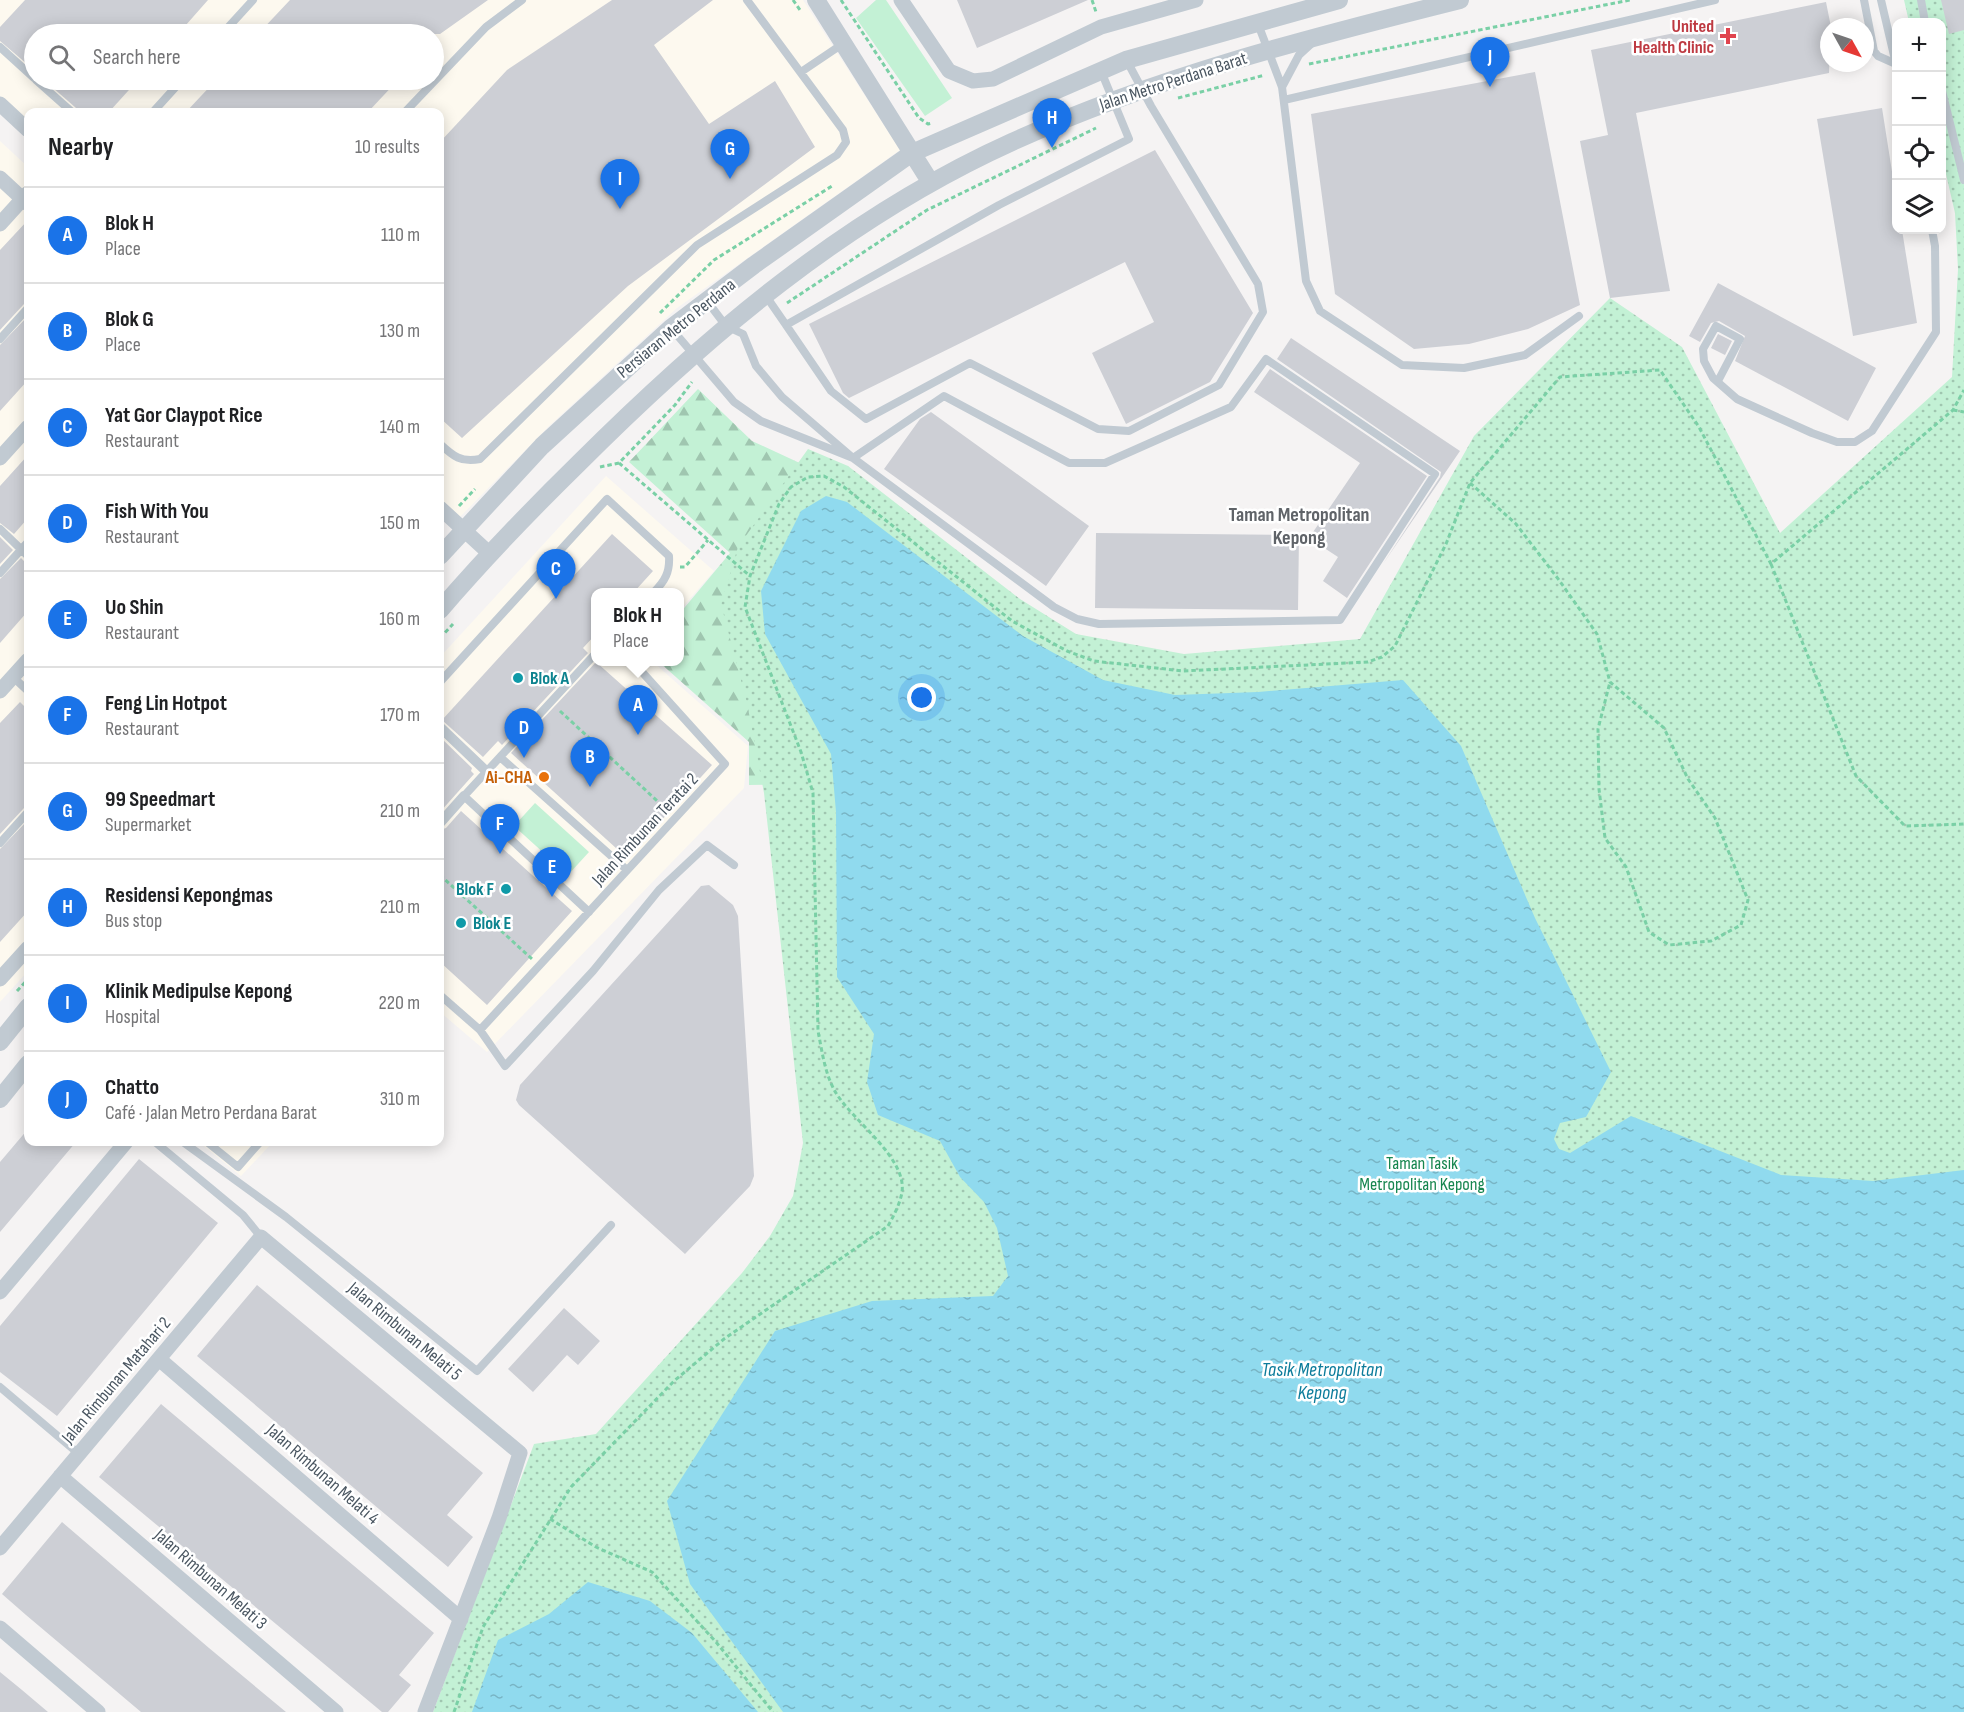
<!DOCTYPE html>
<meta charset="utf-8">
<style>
body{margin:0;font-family:"Sofia Sans Condensed",sans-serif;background:#f6f6f6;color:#202124}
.controls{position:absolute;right:18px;top:18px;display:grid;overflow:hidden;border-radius:12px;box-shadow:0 3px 15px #0003}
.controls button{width:54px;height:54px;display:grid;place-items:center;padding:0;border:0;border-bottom:2px solid #e0e0e0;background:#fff;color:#202124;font:30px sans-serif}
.compass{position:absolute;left:1820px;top:18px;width:54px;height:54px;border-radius:50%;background:#fff;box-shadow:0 3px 15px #0003;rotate:130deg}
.you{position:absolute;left:922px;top:698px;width:21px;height:21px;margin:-15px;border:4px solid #fff;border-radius:50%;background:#1a73e8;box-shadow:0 0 0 9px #1a73e833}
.badge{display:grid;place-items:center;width:39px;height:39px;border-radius:50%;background:#1a73e8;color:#fff;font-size:20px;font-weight:700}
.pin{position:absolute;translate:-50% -50px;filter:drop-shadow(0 2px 3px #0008)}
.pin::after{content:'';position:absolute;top:32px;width:21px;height:18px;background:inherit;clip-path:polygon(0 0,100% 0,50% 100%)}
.popup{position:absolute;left:591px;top:588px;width:93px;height:78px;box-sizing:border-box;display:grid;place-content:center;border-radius:12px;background:#fff;filter:drop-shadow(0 2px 4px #0005);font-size:20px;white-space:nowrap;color:#757577}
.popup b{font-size:22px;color:#202124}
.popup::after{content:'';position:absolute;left:50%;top:100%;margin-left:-12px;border:12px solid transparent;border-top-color:#fff}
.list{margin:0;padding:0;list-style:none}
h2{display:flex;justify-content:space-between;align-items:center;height:78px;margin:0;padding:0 24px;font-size:26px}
h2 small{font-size:20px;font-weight:400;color:#757577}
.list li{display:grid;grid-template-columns:39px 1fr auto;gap:18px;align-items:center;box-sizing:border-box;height:96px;padding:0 24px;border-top:2px solid #e0e0e0}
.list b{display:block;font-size:22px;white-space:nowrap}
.list p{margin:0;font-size:20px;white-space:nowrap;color:#757577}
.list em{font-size:20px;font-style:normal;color:#757577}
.icon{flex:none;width:33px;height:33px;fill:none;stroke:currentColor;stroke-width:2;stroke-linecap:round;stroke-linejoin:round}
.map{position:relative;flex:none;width:1964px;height:1712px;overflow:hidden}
.search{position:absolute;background:#fff;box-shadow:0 3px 15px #0003;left:24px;top:24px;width:420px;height:66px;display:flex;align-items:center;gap:15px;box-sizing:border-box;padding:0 21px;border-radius:33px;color:#757577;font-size:22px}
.panel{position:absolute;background:#fff;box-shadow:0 3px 15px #0003;left:24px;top:108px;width:420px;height:1038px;border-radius:12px}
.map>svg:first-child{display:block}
.commercial{fill:#fdf9ef;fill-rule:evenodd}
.grass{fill:#c3f1d5}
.forest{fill:url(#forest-firs)}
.park{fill:url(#park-dots)}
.water{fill:url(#water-ripples)}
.building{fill:#cdcfd5}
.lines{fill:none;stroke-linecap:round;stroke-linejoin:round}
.path{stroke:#7ad0a6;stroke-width:3;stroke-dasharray:4.5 3;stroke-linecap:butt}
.service{stroke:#c1cad2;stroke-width:8}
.pedestrian{stroke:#c1cad2;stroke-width:10}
.minor{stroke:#c1cad2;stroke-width:15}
.tertiary{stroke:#c1cad2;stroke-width:18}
.health-dot{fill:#e0444e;stroke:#fff;stroke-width:2}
.culture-dot{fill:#0f9aa8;stroke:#fff;stroke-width:2}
.food-dot{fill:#e8710a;stroke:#fff;stroke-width:2}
.labels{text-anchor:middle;stroke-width:5;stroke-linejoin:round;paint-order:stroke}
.health-label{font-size:18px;font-weight:bold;fill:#be3a42;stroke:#fff;text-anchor:end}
.street-label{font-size:18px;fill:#4a5661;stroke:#fff}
.culture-label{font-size:18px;font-weight:bold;fill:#0d838f;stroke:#fff;text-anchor:start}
.food-label{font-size:18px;font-weight:bold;fill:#c56008;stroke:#fff;text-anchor:end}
.park-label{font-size:18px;fill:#17864f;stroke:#fff}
.neighbourhood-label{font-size:20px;font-weight:bold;fill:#5f6368;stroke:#fff}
.water-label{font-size:20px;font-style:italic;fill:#0c7c9b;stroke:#fff}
</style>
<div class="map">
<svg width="1964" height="1712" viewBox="0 0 1964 1712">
<defs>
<pattern id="forest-firs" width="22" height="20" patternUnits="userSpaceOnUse" patternTransform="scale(1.5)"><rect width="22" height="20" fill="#c3f1d5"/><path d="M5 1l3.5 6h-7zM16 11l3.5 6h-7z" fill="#a0c6b0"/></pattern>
<pattern id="park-dots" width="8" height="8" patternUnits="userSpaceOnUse" patternTransform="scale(1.5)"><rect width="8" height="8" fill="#c3f1d5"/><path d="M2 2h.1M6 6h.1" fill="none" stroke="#a0c6b0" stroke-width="1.8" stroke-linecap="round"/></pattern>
<pattern id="water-ripples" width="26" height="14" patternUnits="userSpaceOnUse" patternTransform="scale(1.5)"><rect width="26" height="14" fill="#90daee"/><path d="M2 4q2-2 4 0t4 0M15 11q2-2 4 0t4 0" fill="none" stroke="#78b4c4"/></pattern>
</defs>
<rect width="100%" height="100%" fill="#f5f3f3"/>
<path class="commercial" d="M0,0h803l97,150 -223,158 -129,119 -88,90 -20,-19v-386h-412v10l-28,-26zM34,34h400v46h-400z
M0,141l28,26v804l-28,31z
M606,476l108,95 -34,39v-18h-84v70h57l95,84 -4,42 -257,264 -47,-40v-355z
M199,1142h74l-32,34z"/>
<path class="grass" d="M876,0h10l66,98 -27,18 -69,-98z
M535,803l54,49 -21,23 -54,-49z"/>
<path class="forest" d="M698,389l54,52 52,24 -11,319 -44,1v-43l-90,-80h21v-49l50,-60 -101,-91z"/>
<path class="park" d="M1904,0h60v1712h-1531l101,-268 62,-10 146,-161 28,-37 23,-40 10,-53 -39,-350 -17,-90 -26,-99 17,-57 70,-98 40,17 172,133 56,35 108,20 176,-15 114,-203 136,-138 72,49 98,186 172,-156 6,-108 -3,-56 -13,-56v-135h-33z"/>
<path class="water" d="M826,496l21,6 176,134 80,44 72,15 83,-3 145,-12 58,66 74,172 76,154 -25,45 -26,6 -6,16 5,10 11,4 61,-37 150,59 92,6 91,-11v542h-1181l-93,-128 -23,-83 108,-170 97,-30 121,-5 15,-20 -11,-48 -13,-26 -24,-25 -20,-36 -62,-26 -11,-33 7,-48 -37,-57 -1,-165 -5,-58 -66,-120 -4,-43 40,-80z
M588,1582l62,19 42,32 66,79h-286l26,-72 51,-26z"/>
<path class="building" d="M25,0h183l-30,34h-144v36l-34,-29v-14z
M290,0h198l-48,34h-182z
M612,0h101l-59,45 55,79 66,-43 40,66 -187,139 -166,152 -22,-20v-276l67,-72z
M957,0h131l-111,48z
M1941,0h23v30l-15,4z
M1826,2l5,25 -2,46 -193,40 34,178 -60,7 -30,-157 28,-6 -17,-85z
M1535,72l45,233 -52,24 -59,15 -55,5 -79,-55 -24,-180z
M44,80h94l-29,32h-31l-2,-4z
M216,80h182l-30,32h-182z
M1882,108l14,89v33h6l15,93 -64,13 -36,-217z
M1155,150l98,163 -43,69 -84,42 -34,-71 62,-31 -29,-60 -276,136 -6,-5 -34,-69z
M28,220v82l-4,2 -24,26v-80z
M1718,283l158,85 -28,53 -113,-60 10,-25 -26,-15 -8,2 -11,19 -11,-6z
M28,316v64l-28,31v-66z
M1718,334l14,7 -7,14 -14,-7z
M1291,338l169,113 -77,113 57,-87 1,-5 -164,-113z
M1270,369l157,107 -80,122 -24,-17 15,-24 -29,-19 51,-75 -106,-71z
M931,412l158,114 -43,60 -162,-117 36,-50z
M28,455v63l-14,16 -14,-11v-37z
M1096,533l203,2 -1,75 -203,-2z
M612,534l41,37 -19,21h-38v42l-13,14 5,5 -86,92 -4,-4 -15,16 -41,-37z
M0,537l13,13 -13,14z
M21,558l7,7v46l-28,32v-64z
M596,662l116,103 -85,93 -116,-105z
M20,702l8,8v96l-4,2 -24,26v-111z
M440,737l32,31 -1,3 3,3 -34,38z
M461,811l111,100 -85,94 -47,-43v-132l6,-2z
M28,820v91l-28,31v-93z
M709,885l24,20 5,11 16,260 -4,10 -65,68 -166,-149 -3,-5 4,-15 181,-199z
M28,1129v13h48l-76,90v-70z
M139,1159l79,64 -161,193 -57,-44v-46z
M257,1285l226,188 -36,42 26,22 -25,30 -251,-211z
M564,1308l36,33 -22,24 -11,-10 -34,37 -25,-23z
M161,1404l273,229 -35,42 12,10 -23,27h-6l-283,-235z
M62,1522l147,126 77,64h-145l-115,-97 -24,-21z
M0,1672l22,18 26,22h-48z"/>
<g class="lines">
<path class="path" d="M793,0l7,10
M841,0l78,118 9,6 4,-1
M1092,0l4,12
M1309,64l321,-64
M1178,98l87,-23
M787,303l140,-93 169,-82
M660,313l54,-53 118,-74
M1953,410l11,2
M619,463l131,113
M600,467l19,-4 56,-58 17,-23
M1470,483l46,41 43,56 38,54 13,48 54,46 24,51 27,39 33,82 -7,25 -30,16 -42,4 -20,-13 -23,-65 -21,-29 -6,-49 -1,-60 12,-47
M459,506l16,-17
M1771,564l85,212 49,50 59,-2
M680,567h5l23,-27
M440,638l13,-14
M560,711l107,99
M440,875l92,84
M17,991l11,-12
M550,1519l46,28 56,25 64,70 57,70
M454,1712l29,-85 88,-140 103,-106 50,-42 164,-113c6,-11 12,-22 14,-34 5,-34 -49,-71 -66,-99 -11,-18 -14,-42 -18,-62l-5,-238 -12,-41 -56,-145 5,-31 29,-72 12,-17 17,-10 16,-1 20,11 168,134 55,30 27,10 89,10 185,-9 14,-5 13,-11 51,-102 24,-61 90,-106 100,-7 39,57 72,137 182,-154 11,-20"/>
<path class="service" d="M1864,0l10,51 4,5 18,8 -15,-64
M1921,0l4,22
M1258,24l24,63 24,194 14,30 82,54 62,3 61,-13 54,-39
M222,34l31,-34
M0,47l34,31
M1101,71l28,68 -130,66 -213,120 45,66 35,28 104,-56 128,66 31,2 90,-46 44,-73 -5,-28 -107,-178 -24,-45
M801,72l43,-29
M36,80l36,32
M1282,87l17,-32 12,-11
M1942,91l22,89
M1284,100l431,-100
M153,112l29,-32
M405,112l81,-85 36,-27
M766,296l20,29
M671,328l63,74 27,19 92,37 -71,-61 -26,-31 -13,-32 -17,-8 -19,-25
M0,339l28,-31
M1266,359l169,115 -95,146 -241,4 -22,-5 -23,-12 -201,-149 91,-62 125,67h36l126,-56z
M1718,381l22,-42 -24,-13 -13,23 1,12 9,17 24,21 75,34 25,9h18l17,-11 64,-99 -1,-86 -3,-16
M440,444c13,12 21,19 40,15l217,-214 140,-90 9,-13 -3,-12 -96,-130
M0,529l28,27
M0,573l28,-31
M13,677l15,14
M440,682l167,-183 62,57c1,16 -4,25 -15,36
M500,757l127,113
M0,843l28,-31
M589,912l-125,-116 132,-143
M440,995l40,35 245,-266 -92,-102
M480,1030l25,36 88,-95 66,-81 48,-45 27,20
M155,1142l88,73 18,22
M183,1142l103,75 191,154 134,-146
M207,1142l31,25 22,-25
M0,1387l79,67"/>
<path class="pedestrian" d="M440,727l46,44
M440,823l24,-27"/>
<path class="minor" d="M901,0l48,71 24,10 20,-2 108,-52 95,-27
M0,104l28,26
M0,178l28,26
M0,224l28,-31
M0,458l28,-31
M440,508l49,45
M0,691l28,-31
M0,979l28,-31
M0,1292l126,-150
M159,1359l302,260
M60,1476l276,236
M0,1548l261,-311 259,216 -21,65 -74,194
M0,1628l98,84"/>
<path class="tertiary" d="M816,0l115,183
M440,556l102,-110 129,-118 83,-63 158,-112 214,-93 213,-60
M440,610c44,-51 90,-99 138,-146 128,-128 268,-247 434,-322 143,-65 296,-104 448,-142
M0,1042l28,-35
M0,1099l28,-35"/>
</g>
<path class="health-dot" d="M1725 27h6v6h6v6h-6v6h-6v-6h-6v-6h6z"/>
<g class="culture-dot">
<circle cx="518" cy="678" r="6"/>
<circle cx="506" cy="889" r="6"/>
<circle cx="461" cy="923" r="6"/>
</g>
<circle class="food-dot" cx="544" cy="777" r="6"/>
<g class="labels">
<g class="health-label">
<text x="1714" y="32">United<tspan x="1714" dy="21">Health Clinic</tspan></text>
</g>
<g class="street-label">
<text transform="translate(1173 81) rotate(-18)" y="6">Jalan Metro Perdana Barat</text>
<text transform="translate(676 328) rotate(-39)" y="6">Persiaran Metro Perdana</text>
<text transform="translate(645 829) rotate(-47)" y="6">Jalan Rimbunan Teratai 2</text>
<text transform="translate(405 1331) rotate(40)" y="6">Jalan Rimbunan Melati 5</text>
<text transform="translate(116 1380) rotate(-50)" y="6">Jalan Rimbunan Matahari 2</text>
<text transform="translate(323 1474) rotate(41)" y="6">Jalan Rimbunan Melati 4</text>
<text transform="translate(211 1579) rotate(41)" y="6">Jalan Rimbunan Melati 3</text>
</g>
<g class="culture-label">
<text x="530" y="684">Blok A</text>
<text x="494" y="895" text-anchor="end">Blok F</text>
<text x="473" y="929">Blok E</text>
</g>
<g class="food-label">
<text x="532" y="783">Ai-CHA</text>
</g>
<g class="park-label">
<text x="1422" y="1169">Taman Tasik<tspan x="1422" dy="21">Metropolitan Kepong</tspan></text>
</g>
<g class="neighbourhood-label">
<text x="1299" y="521">Taman Metropolitan<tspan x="1299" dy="23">Kepong</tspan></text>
</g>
<g class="water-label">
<text x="1322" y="1376">Tasik Metropolitan<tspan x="1322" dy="23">Kepong</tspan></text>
</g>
</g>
</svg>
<div class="controls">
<button>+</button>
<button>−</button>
<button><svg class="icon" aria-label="locate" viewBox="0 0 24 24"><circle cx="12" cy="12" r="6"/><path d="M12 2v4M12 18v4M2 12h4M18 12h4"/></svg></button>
<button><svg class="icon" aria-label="layers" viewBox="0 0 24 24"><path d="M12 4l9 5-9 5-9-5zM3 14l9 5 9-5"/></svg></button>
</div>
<svg class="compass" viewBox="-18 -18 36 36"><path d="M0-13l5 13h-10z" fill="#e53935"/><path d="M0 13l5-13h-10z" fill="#757577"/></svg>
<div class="you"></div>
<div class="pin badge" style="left:638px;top:735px">A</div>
<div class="popup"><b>Blok H</b>Place</div>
<div class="pin badge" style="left:590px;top:787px">B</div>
<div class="pin badge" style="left:556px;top:599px">C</div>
<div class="pin badge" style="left:524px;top:758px">D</div>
<div class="pin badge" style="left:552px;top:897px">E</div>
<div class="pin badge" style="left:500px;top:854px">F</div>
<div class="pin badge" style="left:730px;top:179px">G</div>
<div class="pin badge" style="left:1052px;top:148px">H</div>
<div class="pin badge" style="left:620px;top:209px">I</div>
<div class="pin badge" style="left:1490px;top:87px">J</div>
<div class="search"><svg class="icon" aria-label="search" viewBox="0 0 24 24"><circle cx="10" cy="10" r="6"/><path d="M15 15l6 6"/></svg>Search here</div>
<section class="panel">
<h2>Nearby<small>10 results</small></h2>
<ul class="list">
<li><span class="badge">A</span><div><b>Blok H</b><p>Place</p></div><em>110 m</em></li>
<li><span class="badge">B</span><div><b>Blok G</b><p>Place</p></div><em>130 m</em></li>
<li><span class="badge">C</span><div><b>Yat Gor Claypot Rice</b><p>Restaurant</p></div><em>140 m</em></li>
<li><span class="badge">D</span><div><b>Fish With You</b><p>Restaurant</p></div><em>150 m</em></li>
<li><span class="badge">E</span><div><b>Uo Shin</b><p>Restaurant</p></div><em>160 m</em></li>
<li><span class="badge">F</span><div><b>Feng Lin Hotpot</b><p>Restaurant</p></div><em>170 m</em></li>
<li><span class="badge">G</span><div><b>99 Speedmart</b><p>Supermarket</p></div><em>210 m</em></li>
<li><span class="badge">H</span><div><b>Residensi Kepongmas</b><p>Bus stop</p></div><em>210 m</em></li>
<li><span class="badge">I</span><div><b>Klinik Medipulse Kepong</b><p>Hospital</p></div><em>220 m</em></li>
<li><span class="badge">J</span><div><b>Chatto</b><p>Café · Jalan Metro Perdana Barat</p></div><em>310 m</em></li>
</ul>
</section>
</div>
